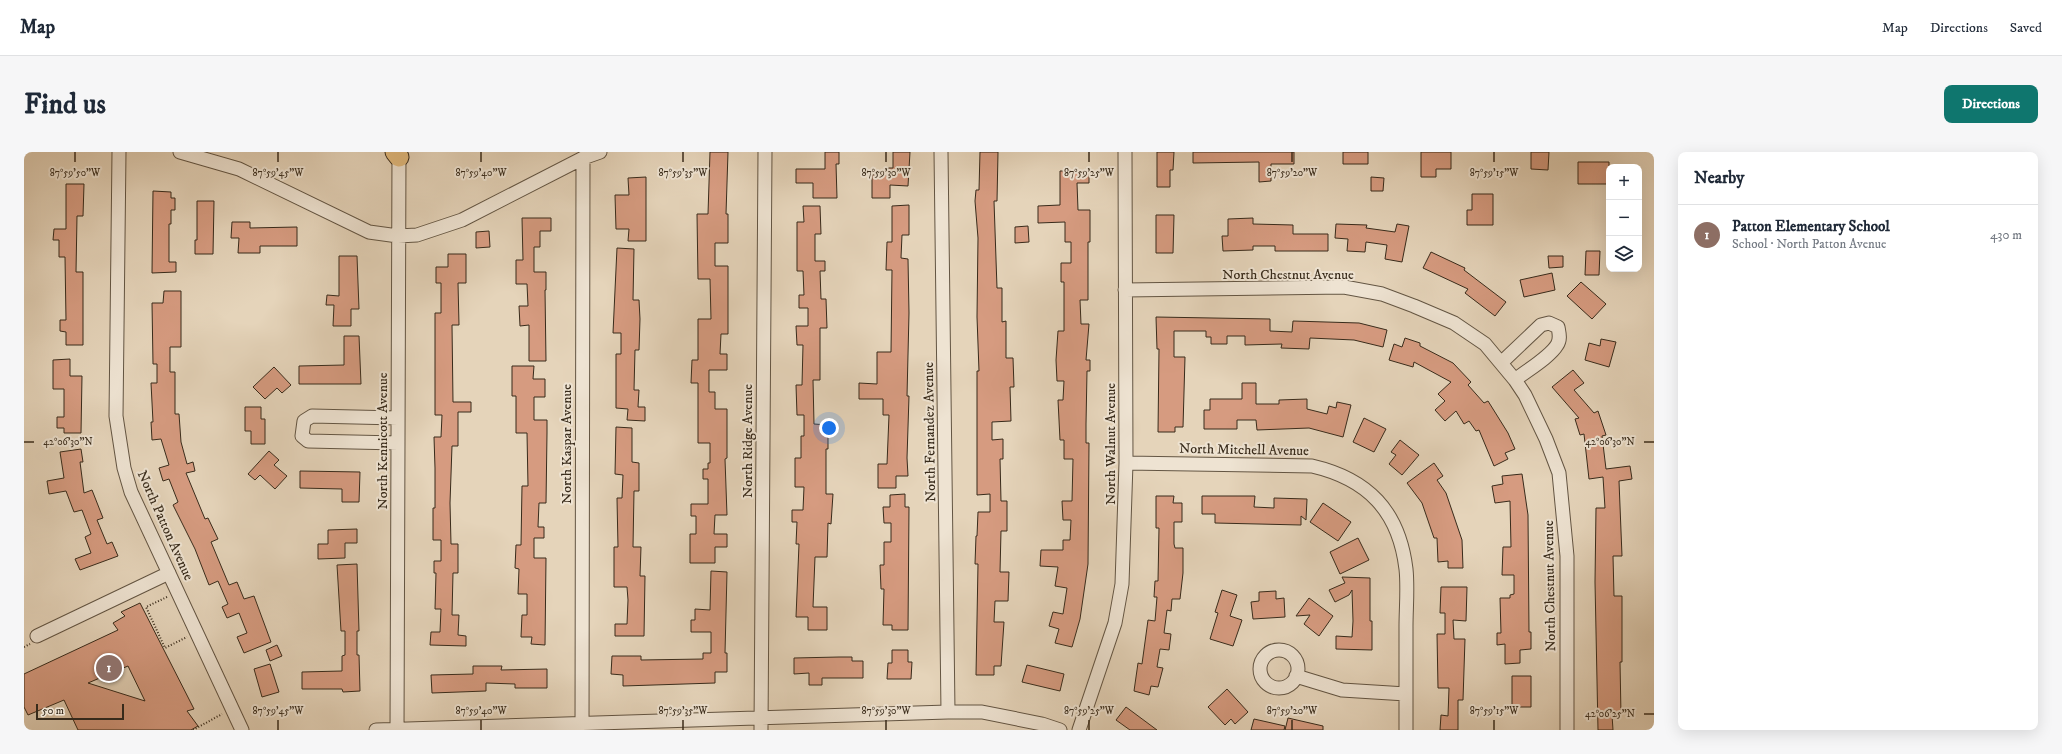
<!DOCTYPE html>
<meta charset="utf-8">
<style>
body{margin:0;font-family:"IM FELL DW Pica",serif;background:#f6f6f7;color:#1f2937}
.controls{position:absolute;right:12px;top:12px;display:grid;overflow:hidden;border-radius:8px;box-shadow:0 4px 16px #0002}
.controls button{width:36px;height:36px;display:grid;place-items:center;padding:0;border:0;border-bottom:1px solid #e0e1e3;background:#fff;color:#1f2937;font:20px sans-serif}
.scale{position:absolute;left:12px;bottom:10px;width:88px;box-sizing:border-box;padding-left:4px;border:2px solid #382b1b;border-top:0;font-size:11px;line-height:14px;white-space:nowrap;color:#382b1b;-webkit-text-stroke:3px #eee3d2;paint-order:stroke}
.you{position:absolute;left:805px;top:276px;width:14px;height:14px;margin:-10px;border:3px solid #fff;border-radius:50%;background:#1a73e8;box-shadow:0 0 0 6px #1a73e833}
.badge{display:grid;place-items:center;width:26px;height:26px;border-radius:50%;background:#0f766e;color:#fff;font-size:13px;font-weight:700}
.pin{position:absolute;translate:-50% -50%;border:2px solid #fff;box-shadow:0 1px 4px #0006}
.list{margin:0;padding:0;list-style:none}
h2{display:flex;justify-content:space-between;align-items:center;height:52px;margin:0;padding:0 16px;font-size:17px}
h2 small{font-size:13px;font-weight:400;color:#747a83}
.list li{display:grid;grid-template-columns:26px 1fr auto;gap:12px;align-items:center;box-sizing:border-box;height:60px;padding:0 16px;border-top:1px solid #e0e1e3}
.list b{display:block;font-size:15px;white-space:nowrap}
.list p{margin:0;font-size:13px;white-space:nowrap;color:#747a83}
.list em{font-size:13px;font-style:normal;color:#747a83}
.icon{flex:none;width:22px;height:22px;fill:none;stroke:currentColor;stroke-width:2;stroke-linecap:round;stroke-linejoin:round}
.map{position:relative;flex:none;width:1630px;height:578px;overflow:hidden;border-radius:8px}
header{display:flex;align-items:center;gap:24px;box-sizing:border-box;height:56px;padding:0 20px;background:#fff;border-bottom:1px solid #e0e1e3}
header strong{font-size:19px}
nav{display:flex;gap:22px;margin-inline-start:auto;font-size:14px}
.intro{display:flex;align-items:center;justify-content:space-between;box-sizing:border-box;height:96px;padding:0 24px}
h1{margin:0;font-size:28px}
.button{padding:10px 18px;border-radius:8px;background:#0f766e;color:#fff;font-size:14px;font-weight:700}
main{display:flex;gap:24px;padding:0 24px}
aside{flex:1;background:#fff;border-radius:8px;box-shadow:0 4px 16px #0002}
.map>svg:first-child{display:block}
.building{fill:#d69b80;stroke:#382b1b;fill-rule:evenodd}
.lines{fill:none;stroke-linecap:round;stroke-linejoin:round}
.minor-casing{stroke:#635543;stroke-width:15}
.highway-casing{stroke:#382b1b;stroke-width:21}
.path{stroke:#382b1b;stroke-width:2;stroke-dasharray:1 2;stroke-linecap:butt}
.minor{stroke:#eee3d2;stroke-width:13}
.highway{stroke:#e2ba7d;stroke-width:19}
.ticks{fill:none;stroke:#382b1b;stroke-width:1.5}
.labels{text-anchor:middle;stroke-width:4;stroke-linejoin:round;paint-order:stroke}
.street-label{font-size:14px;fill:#382b1b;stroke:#eee3d2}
.ticks-label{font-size:10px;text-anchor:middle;fill:#382b1b;stroke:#eee3d2;stroke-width:4;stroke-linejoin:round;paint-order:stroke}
</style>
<header>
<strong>Map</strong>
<nav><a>Map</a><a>Directions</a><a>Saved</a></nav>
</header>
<div class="intro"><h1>Find us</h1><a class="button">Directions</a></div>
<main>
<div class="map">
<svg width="1630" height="578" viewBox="0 0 1630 578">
<rect width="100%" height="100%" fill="#e5d4ba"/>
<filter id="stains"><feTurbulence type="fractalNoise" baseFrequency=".005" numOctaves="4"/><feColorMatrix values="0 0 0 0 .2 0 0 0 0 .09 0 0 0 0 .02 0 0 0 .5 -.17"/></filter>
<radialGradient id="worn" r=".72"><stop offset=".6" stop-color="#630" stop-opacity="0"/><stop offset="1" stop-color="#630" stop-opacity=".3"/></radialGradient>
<path class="building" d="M686,0h18l-2,62h2v29h-13v23h13v68h-7l-1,20h7v16h-18v22h6v17h12v49l-2,1 2,56h-12l-1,19h13v13h-12v16h-25v-29h6v-18h-5v-12h17v-25h-5v-10h5v-6h2v-20h-12v-60h-7l1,-23h6v-41h13l-1,-40h-12l-1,-65h11z
M801,0h14v12h-3l1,34h-24v-15h-17v-14h29z
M869,0h17l-2,34 -18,-1v13h-18v-23h16v-7h5z
M956,0h18l-1,49h-3l3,87h5v34l4,-1v37h7l1,29h-4l1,34 -19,1v18l11,-1v20h-3l1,42h6v30h-6l-1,41h9l-1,29h-13l-1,21h10l-3,44h-7v9h-18l2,-111h-3l1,-28h1l1,-24h12v-18l-13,1v-124h2l-2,-54 1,-79 -3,-37 1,-11h3z
M1133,0h17l-1,18h-3v17h-13z
M1169,0h101v12h-23v17l-12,1v-20l-66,1z
M1319,0h25v12h-25z
M1397,0h30v17h-15v8h-15z
M1507,0h18l-1,18 -17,-1z
M1554,10h31v22h-31z
M1036,19h29v12h-12l1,27h12v32h-2v58h-8l1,24h8l-3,36h4v11h-3l-1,53v19h3l-1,121 -8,55 -8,28 -17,-4 4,-14 -10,-3 4,-14 10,2 4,-26 -12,-2 3,-19 -18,-1 1,-16h22v-10h7l1,-20h-8l-1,-19h10l1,-42h-9v-19h-4l-2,-40h5l1,-19h-7l-1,-21 2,-29h6v-49h-3v-19h10v-21h-6v-20l-27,1v-17l22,-1z
M622,25v64h-18l1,-12h-13l-1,-34h14l-1,-17z
M1347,25l13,1 -1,13h-12z
M42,32h18l-1,32h-6l-1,56h7v73h-17v-13l-6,-1v-11h6l-1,-63h-6v-17h-6l1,-11h12z
M129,39l18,1v6h4v12h-4v14h-2v38h7v10l-24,1z
M1448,42h21v31h-26v-15h5z
M173,49h17l-1,53h-18v-14h2z
M885,53v30h-7l-1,23 7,1 1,54 -2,83h2l-2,62 1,18h-12v12h-18v-24h9l2,-49h-6v-16h-24v-16l18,1v-32h14l1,-82h-6l1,-28h5v-36z
M779,54h17l1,28h-6v27h10v10h-5l1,28h5l1,29h-7v52h-7l1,44 14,1v24h-2v45h7l-2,30 -3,-1 -1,34h-12l-2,50h14v23h-19v-13h-12l3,-73h-3l1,-22h-5v-12h11l1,-23h-9v-29h6v-22h3v-21h-7l-1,-30h6l1,-40h-6l-1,-19h12v-18h-9v-13h5l-1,-24h-6v-49h7z
M1132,63h18l-1,38h-17z
M498,66h29v13h-11v16h-6v25h12v18h-1l1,71h-17v-36l-9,1 -1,-20h9l-1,-22h-11v-24h7z
M1229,66v6l40,1v9h35v17h-53v-5h-22v4l-30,1 -1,-15h6v-17z
M208,70h18v6l47,-1v19h-37v7h-22l1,-15h-8z
M1312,72l31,1 -1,3 29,4 2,-8 12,2 -7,36 -17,-3 2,-14 -21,-3 -1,10 -18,-1 1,-12 -13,-1z
M1004,74l1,16 -14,1v-16z
M465,79l1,16 -14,1v-16z
M593,96l17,1 -1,51h6l1,19 -1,31h-4l-1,40h5l-1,17h7v14l-18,-1 1,-11 -12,-1v-54h5v-21h-8z
M1562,99h14l-1,24h-14z
M1407,100l34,16 -1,2 42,32 -11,14 -30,-23 3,-4 -45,-21z
M424,102h18v29h-8l1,42h-7l1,77h18v10h-13v34h-6l-2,57 1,41h7v29h-5l-1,42h7l-1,20 8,1v10l-36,-1 1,-13h9l1,-23h-6l1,-36h-2v-12h7v-21h-8v-32h2v-40l-1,-31h7l1,-22h-7v-102h6v-30h-5v-16h12z
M315,104h18l2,53h-8v17h-18l1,-21h-8l1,-10 12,1z
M1524,104h15v11l-14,1z
M1528,121l3,17 -31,7 -4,-17z
M1557,130l25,22 -14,15 -25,-23z
M140,139h17v56h-11v25h5v42h4l2,28 6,22 6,-2 2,9 -9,2 19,46 3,-1 10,21 -7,3 18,43 8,-3 7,17 10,-3 17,46 -27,11 -7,-16 10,-4 -8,-20 -12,5 -5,-11 6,-3 -10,-23 -9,4 -14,-36 -22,-44 5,-3 -9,-23 -6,2 -4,-13 10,-3 -8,-26 -9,1 -1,-18h2l-2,-39h6v-19h-4l-1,-61h11z
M1132,165l114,2v12l22,1 1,-11 66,2 28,7 -4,17 -29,-7 -44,-2 -1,11 -28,-1 1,-4 -37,1v-9h-18v8h-16v-7h-5v-6h-32v26h11l-2,70h-8v5h-17l1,-83h-2z
M320,184h15l2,48h-62v-18l45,-1z
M1381,186l15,5v3l33,17 18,19 -3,3 16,18 4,-2 20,32 7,16 -10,4 3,6 -14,7 -15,-36 -3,1 -7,-10 -5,3 -8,-13 -11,10 -10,-11 10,-9 -7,-7 13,-12 -37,-20 -1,5 -24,-7 5,-16 8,3z
M1577,187l15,3 -7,25 -24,-7 4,-17 11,3z
M46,207v17h12l-1,57h-17v-5h-7v-11h7v-28h-11v-29z
M488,214h22l-1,13h12v18h-11v23h13v13l-1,70h-7l-1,24h6v11h-10v20h12l-1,87 -14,-1 1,-7h-11l1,-22h5v-21h-9l1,-25 -4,-1 1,-23h5l1,-59h6l-1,-53h-11v-37h-4z
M250,215l17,18 -9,8 -5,-5 -12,11 -12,-12z
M1549,218l11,13 -10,7 20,23 4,-2 8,24 -4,1 4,33 24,-3 2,13 -13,2 3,75h-9l1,40h8v66h-2l1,53h-9l1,15h-15l-3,-148 1,-74h9l-2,-31 -14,2 -5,-45 -4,1 -5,-16 4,-1 -27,-31z
M1218,231h14v21h23v-4l28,-1v10l20,5 2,-8 7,2 1,-6 14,3 -8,32 -34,-9 -52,2 -1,-10h-19v9h-33v-19h6v-11h32z
M221,255h16v12h4v25h-14v-13h-6z
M1340,266l22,11 -12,23 -21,-10z
M592,275l16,1v34l7,1v28h-5l-1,56h8l-1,29h5l-1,60h-29v-12h12l1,-24 -1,-13h-13v-40h4l-1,-49h5l1,-23 -8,-1z
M1376,288l19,15 -17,20 -13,-11 7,-9 -5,-3z
M57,297l2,13h-3l4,31 8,-3 11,28 -6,2 10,24 5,-2 6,14 -38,14 -5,-11 16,-6 -6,-16 6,-3 -9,-24 -8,2 -8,-21 -17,3 -2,-13 17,-3 -4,-26z
M245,299l10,9 -5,5 13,11 -12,13 -15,-14 -5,5 -7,-6z
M1410,311l9,13 -6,4 9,13 16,47 1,28h-15v-7l-10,1 -1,-24h-3l-12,-35 -15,-20z
M276,319l60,1 -1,30h-17v-13l-42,-1z
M1498,322l6,41 1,117h2v17l-11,1v13l-15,1v-20l-8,1v-12h4l-1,-35h10v-3l4,-1v-19h-12l1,-28h8l-1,-46 -15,2 -3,-17 11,-2 -1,-8z
M881,342v13h4l-1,123h-16v-5h-9l1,-36h-3l-1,-24h4v-23h7v-19h-7l-1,-16h7v-12z
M1132,344h18l-1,7h9v19h-8v22l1,4h8v25l-3,26h-8l-1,12 -4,-1 -3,23 7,1 -2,16 -9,-1 -3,18 6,1 -5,19 -7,-1 -2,9 -15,-4 4,-28 4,1 6,-44 7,1 2,-24h-3l1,-16h3l1,-53h-3z
M1178,344h53l-1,11 20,1v-10l33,1 -1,21 -5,-4v9l-86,-2v-9h-13z
M1299,351l28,19 -13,19 -28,-19z
M333,377v14h-12v15l-27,1v-15h10v-14z
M1334,386l11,22 -29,14 -10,-22z
M333,412l2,67h-2v24h2l1,36 -17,1 -1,-3h-40v-17l40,-1v-15l3,-1v-24h-4l-4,-66z
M687,419l16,1 -2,81h2v19h-12v11l-92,3v-11l-12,-1 1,-18h29v4l62,-1v-6h8v-21h-20v-12h4v-11l15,1z
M1318,425l28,1v43h2v29l-36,-1v-13l16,1 1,-16 -1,-31 -3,5 -14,7 -6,-12 16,-7z
M1417,435h26l-1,34 -13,-1 1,19h11l-2,61h-5v30h-18l1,-15 7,1 1,-28h-11l-1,-54h8v-21h-5z
M1198,438l15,5 -7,21 12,4 -9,26 -23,-7 8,-26 -3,-1z
M1252,439v8l8,-1 1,19 -32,2 -2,-17 8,-1v-9z
M1285,446l24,18 -14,20 -15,-12 6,-9 -14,1z
M116,451l54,106 -7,2 11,15 -7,4h-113l-14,-30 -36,15 -4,-8v-33l94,-44 -5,-7 12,-7 -4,-4zM104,514l17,35 -57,-18z
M253,493l5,11 -12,5 -4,-11z
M868,498h16v12h4l-1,17h-24l1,-16h4z
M815,505h13v4h11v17h-41v7h-13v-12l-15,1v-16z
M246,512l9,28 -17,5 -8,-28z
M1003,513l37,9 -4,17 -38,-9z
M449,514h29l-1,4 46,-1v19h-32v-4l-29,-1v8l-54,2 -1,-18 42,-1z
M1488,524h19v31h-19z
M1203,537l21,23 -13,12 -4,-5 -6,6 -17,-18z
M1102,555l31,23h-27l-14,-10z
M1264,566l35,8v4h-38z
M1230,567l31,7 -1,4h-33z"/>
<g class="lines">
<g class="minor-casing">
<path id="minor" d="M95,0l-3,264 8,52 7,24 111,238
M156,0l59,17 130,63 29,4 19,-1 45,-15 121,-62 17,-6
M917,0l7,560
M1101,138l219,-3 38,7 32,12 40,17 31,21 30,36 10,15 21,44 13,34 8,83v174
M1477,211l40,-38 8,-2 9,4c1,6 3,12 -1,18 -7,12 -31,26 -42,35
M374,291l-90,-2 -6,-5 2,-15 8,-5 86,2
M1102,311l186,3c56,13 87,45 94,103 2,19 0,39 0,58 0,34 0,69 0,103
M13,484l132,-63
M1236 517a19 19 0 1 1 38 0a19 19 0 1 1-38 0Z
M1272,524l46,14 64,4
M352,578l572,-18h34l60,12 18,6
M373,578l2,-578
M558,578l1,-572
M737,578l4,-578
M1055,578l36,-107 7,-39 4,-121 -1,-311"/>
</g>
<g class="highway-casing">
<path id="highway" d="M371,0l4,5"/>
</g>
<path class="path" d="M143,445l-21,10 19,41 22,-11
M0,495l6,-3
M169,578l29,-16"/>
<use href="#minor" class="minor"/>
<use href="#highway" class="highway"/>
</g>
<path class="ticks" d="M51,0v10M254,0v10M457,0v10M659,0v10M862,0v10M1065,0v10M1268,0v10M1470,0v10M0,290h10M1620,290h10M1620,562h10M254,568v10M457,568v10M659,568v10M862,568v10M1065,568v10M1268,568v10M1470,568v10"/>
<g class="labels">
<g class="street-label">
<text x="1264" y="127">North Chestnut Avenue</text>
<text transform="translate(905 280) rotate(-91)" y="5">North Fernandez Avenue</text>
<text transform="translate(358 289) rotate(-90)" y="5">North Kennicott Avenue</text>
<text transform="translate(723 289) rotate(-90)" y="5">North Ridge Avenue</text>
<text transform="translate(542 292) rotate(-90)" y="5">North Kaspar Avenue</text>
<text transform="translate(1086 292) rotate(-90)" y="5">North Walnut Avenue</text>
<text transform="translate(1220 297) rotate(1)" y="5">North Mitchell Avenue</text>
<text transform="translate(142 373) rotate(66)" y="5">North Patton Avenue</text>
<text transform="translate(1525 434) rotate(-91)" y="5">North Chestnut Avenue</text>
</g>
</g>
<g class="ticks-label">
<text x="51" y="24">87°59'50"W</text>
<text x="254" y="24">87°59'45"W</text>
<text x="457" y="24">87°59'40"W</text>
<text x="659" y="24">87°59'35"W</text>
<text x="862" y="24">87°59'30"W</text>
<text x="1065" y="24">87°59'25"W</text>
<text x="1268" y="24">87°59'20"W</text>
<text x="1470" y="24">87°59'15"W</text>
<text x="44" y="293">42°06'30"N</text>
<text x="1586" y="293">42°06'30"N</text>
<text x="254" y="562">87°59'45"W</text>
<text x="457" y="562">87°59'40"W</text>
<text x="659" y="562">87°59'35"W</text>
<text x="862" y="562">87°59'30"W</text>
<text x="1065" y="562">87°59'25"W</text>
<text x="1268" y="562">87°59'20"W</text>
<text x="1470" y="562">87°59'15"W</text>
<text x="1586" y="565">42°06'25"N</text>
</g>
<rect width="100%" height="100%" filter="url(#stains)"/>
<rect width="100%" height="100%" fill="url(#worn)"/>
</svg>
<div class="controls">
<button>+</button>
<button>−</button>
<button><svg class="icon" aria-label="layers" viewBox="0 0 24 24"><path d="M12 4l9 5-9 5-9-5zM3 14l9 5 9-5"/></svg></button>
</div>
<div class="scale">50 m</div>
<div class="you"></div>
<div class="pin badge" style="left:85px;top:516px;background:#8d6e63">1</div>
</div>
<aside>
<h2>Nearby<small></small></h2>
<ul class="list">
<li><span class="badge" style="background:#8d6e63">1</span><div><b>Patton Elementary School</b><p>School · North Patton Avenue</p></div><em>430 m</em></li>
</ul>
</aside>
</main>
